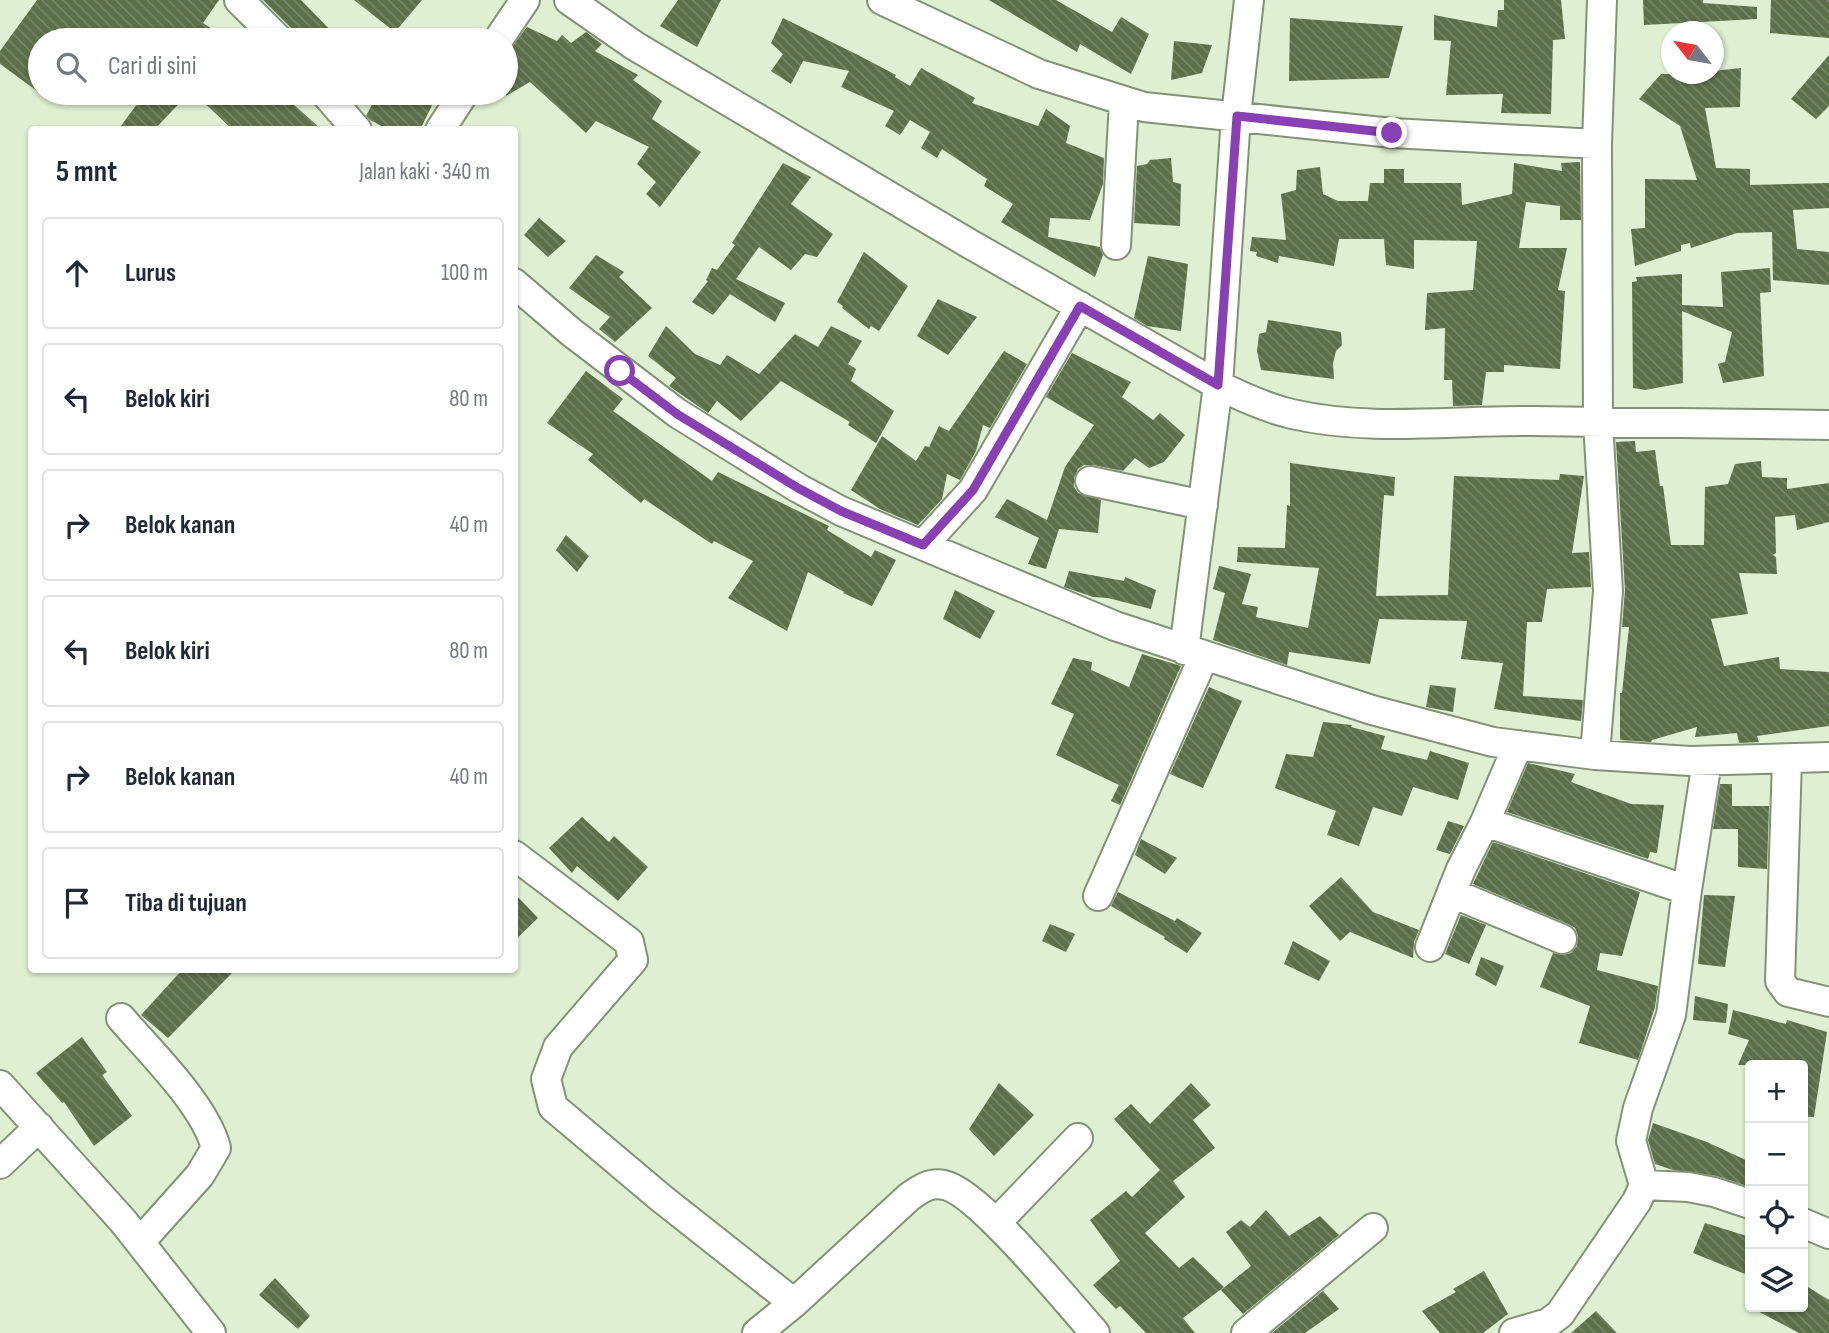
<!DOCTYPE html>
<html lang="id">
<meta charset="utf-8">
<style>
body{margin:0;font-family:"Sofia Sans Condensed",sans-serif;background:#f6f6f7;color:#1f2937}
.controls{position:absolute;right:21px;bottom:21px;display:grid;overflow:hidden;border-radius:7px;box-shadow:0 2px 5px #0004}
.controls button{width:63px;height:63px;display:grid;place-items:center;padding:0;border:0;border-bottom:2px solid #e0e1e3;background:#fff;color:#1f2937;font:35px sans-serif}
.compass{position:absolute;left:1661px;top:21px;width:63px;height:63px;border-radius:50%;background:#fff;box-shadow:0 2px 5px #0004;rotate:301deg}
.stop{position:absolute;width:21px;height:21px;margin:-16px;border:5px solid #8840b3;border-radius:50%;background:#fff}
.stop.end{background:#8840b3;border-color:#fff;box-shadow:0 2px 7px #0008}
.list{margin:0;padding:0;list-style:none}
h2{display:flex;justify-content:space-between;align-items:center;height:91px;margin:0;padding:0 28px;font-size:30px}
h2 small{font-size:23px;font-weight:400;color:#747a83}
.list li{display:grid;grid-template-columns:46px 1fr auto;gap:21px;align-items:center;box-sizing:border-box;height:112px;margin:0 14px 14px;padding:0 14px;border:2px solid #e0e1e3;border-radius:7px}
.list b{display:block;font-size:26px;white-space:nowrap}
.list em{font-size:23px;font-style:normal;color:#747a83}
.icon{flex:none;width:38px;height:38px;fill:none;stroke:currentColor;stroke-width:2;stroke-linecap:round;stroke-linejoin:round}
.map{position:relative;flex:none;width:1829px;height:1333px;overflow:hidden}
.search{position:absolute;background:#fff;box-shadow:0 2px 5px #0004;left:28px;top:28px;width:490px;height:77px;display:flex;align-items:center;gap:18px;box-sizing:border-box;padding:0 24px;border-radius:38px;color:#747a83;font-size:26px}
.panel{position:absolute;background:#fff;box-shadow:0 2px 5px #0004;left:28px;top:126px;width:490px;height:847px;border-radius:7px}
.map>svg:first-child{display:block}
.building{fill:url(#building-back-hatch)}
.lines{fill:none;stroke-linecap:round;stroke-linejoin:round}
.minor-casing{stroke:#839277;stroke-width:32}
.minor{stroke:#fff;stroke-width:28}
.route{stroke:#8840b3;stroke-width:9}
</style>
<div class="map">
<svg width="1829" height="1333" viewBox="0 0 1829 1333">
<defs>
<pattern id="building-back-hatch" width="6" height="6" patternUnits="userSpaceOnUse" patternTransform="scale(1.75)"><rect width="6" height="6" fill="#5b6f49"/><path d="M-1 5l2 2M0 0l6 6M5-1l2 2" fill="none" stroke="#778569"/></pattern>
</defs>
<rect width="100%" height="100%" fill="#dfefd2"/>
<path class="building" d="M37,0h182l-16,23 26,17h-189v53l-40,-29v-13z
M263,0h38l39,40h-45l-4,-12z
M354,0h68l-27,32z
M678,0h43l-24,47 -37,-21z
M989,0h67l56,32 9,-15 28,17 -18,40 -51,-30 -3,8z
M1504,0h57l4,39 -12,1 -2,74 -50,-1 2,-19 -57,1 5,-54 -17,-1v-25l63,12 1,-17h6z
M1643,0h60v3l54,4v12l-113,6z
M1771,0h58v38l-59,-5z
M783,18l75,37 38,20 -1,2 15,9 11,-18 54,30 -3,5 66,23 8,-17 24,17 -4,17 38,15 -1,26 -13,36 -40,-2 -2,19 52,10 3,8 -8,22 -94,-55 12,-18 -29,-18 3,-7 -45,-30 -5,9 -16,-10 9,-16 -20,-12 -10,15 -15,-9 9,-15 -53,-24 8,-16 -46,-10 -12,23 -20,-13 12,-17 -12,-11z
M1290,18l113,8 -14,52 -100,3z
M527,27l30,14 5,-6 9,8 15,-11 16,12 -7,7 43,24 -5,5 29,21 -10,18 49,33 -41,55 -14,-13 10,-12 -19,-18 12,-17 -53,-26 -10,12 -56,-51 -24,14v-41z
M1174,41l38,4 -10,28 -31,7z
M1829,55v51l-13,13 -25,-20z
M1741,68l-1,39 -35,1 11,60 34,1v16l79,-2v25l-36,2 4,39 32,3v33l-56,-5 -1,-48 -35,1 -46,15 -1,-5 -9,2v6l-46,15 -4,-37 14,-1v-49l52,1 -17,-54 -41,-27 22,-25h52v-3z
M123,93h66l-35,37h-36l19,-26z
M194,93h87l41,37h-89z
M378,93h60l-18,37h-31l-19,-10 -4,-4z
M1171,158l2,24 8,2 -1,42 -46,-3 3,-57 10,-2 3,-4z
M1580,162l1,58h-21v-14l-34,-4 -7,46h48l-9,42 7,1 -5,78 -56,-4v7h-18l-4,33 -29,1 -1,-26h-8l1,-52 -20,2 2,-37 46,-3 4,-49 -63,-1v29l-28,-4 -2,-26h-45l-5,27 -55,-10 -1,7 -22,-7 1,-4 -7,-1 2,-14 34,3 -5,-46 15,-4 1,-20 23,-3 3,27 15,7h30l2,-18h14v-14h20v14h57l1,22 50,-11 2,-31 48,8 -1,-8z
M783,163l28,14 -20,27 42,30 -16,23 -12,-3 -14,16 -32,-23 -23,32 49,24 -10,19 -45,-28 -17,21 -21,-13 16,-21 -2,-1 6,-12 5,2 18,-25 -3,-2z
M539,218l27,23 -18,16 -24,-22z
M864,252l44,34 -29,45 -8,-5 -2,3 -27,-21 1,-2 -6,-4z
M596,255l28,17 -5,5 33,31 -37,34 -16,-13 11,-12 -41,-29z
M1148,256l40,8 -7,67 -34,-5 -13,-8z
M1770,268l1,24 -11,1 4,83 -41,7 -5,-19 7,-2 7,-30 -50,-21 1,72 -38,7 -12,-2 -1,-106 5,-1 -1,-4 46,-3v31l41,2 -2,-35z
M938,299l39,18 -29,38 -31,-19z
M1268,320l73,12 1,13 -6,6 -3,12 1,16 -73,-9 -4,-19 2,-17 7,-2z
M666,326l29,28 25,11 7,-10 32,19 36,-40 23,13 13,-21 31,15 -14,23 8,5 -5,12 43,30 -18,32 -28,-18 2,-3 -69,-41 -40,40 -24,-20 -9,12 -39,-27 7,-8 -28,-22z
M1004,351l23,13 -37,64 -7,-3 -7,26 -16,29 -13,-6 -5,25 -24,26 -38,-16 -29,-19 31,-54 34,25 9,-15 4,1 10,-21 10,5z
M1072,353l59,29 -9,15 31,23 7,-7 25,22 -21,27 -15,6 -14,-10 -12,13 -30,-6h-9l-6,4 -4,9v9l4,6 23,7 -3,33 -39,-4 -13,40 -18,-5 11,-26 -44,-21 12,-18 40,21 18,-53 29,-42 -48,-28z
M586,371l37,28 -10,12 99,70 6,-9 111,54 -2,4 44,27 4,-7 21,10 -24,46 -29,-13 1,-1 -36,-20 -21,59 -59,-33 25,-37 -39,-20 -2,3 -68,-45 -3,4 -53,-43 5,-6 -46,-31z
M1635,441l1,11 19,-2 5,36h3l8,59h33l1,-58 23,-3 7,-20 26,-3 1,16 25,1v11l42,-6v39l-32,8 -2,-15 -20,2 1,36 -3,2 3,2 1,17 -38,-1 9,41 -37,5 13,47 55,-9 1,12 49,3v54l-72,10 2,6 -20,1 -2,-10 -42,4 2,-10 -45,13 -1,2 -31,-2v-47h2l7,-66h-7l3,-37 -9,-148z
M1290,463l105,14 -1,19 -10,-1 -8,101 72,-1 6,-119 105,4 1,-6 24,2 -12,77 17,-1 2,35 -44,2 -5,33h-15l-4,74 60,4 -2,21 -87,-12 9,-46 -42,-4 6,-38 -88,-2 -9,45 -81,-12 -2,13 -74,-25 12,-47 -12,-4 6,-23 32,8 -9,30 16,3 -2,10 52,11 11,-60 -82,-6 1,-15 47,1 2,-43 3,1z
M566,535l23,21 -12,16 -21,-22z
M1069,571l55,10 1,-4 31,13 -5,19 -43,-11 -15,-1 -29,-10z
M955,590l40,21 -15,28 -37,-20z
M1142,654l39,12 -61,139 -9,-4 8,-16 -63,-30 18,-41 -23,-10 22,-46 19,4 -1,8 38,17z
M1430,685l26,3 -3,24 -27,-5z
M1209,687l33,14 -39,87 -33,-14z
M1323,722l29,3 -1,2 34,9 -4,13 46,11 3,-9 39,12 -11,37 -45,-13 -11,29 -29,-9 -14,39 -32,-11 9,-24 -61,-23 11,-34 27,3z
M1528,763l47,11 -4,8 60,22 33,1 -7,48 -7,-1 -2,7 -141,-47z
M1720,784h12v22h37l-2,63 -29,-2v-38h-25z
M582,817l27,25 5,-6 34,31 -30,34 -41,-35 -5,7 -23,-25z
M1448,821l16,5 -14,28 -14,-4z
M1141,839l36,19 -12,16 -30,-19z
M1493,842l147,50 -18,64 -22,-3 -3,17 61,16 -3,21 -17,53 -59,-17 11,-37 -50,-19 13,-34 10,2 8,-2 6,-7 1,-10 -3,-8 -7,-4 -95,-40z
M1341,877l32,35 46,18 -5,12 -1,16 -63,-26 -10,9 -31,-35z
M1118,892l57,29 2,-3 25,15 -15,20 -23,-14 1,-2 -54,-31z
M514,893l24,25 -24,23z
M1704,895l31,1 -10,71 -27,-3z
M1461,915l25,10 -17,39 -24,-10z
M1050,924l25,10 -9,18 -24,-11z
M1293,941l37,20 -11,20 -35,-17z
M1481,957l23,9 -8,20 -21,-11z
M182,970h53l-67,68 -27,-23z
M1695,996l33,8 -2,19 -33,-3z
M1733,1010l53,14 1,-4 40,12 -13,85h-11v-52h-65l11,-25 -21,-6z
M82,1037l25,35 -5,3 30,41 -38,30 -30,-44 -2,1 -26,-30z
M999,1083l35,32 -40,41 -25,-27z
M1191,1083l20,22 -18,15 22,28 -42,33 12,16 -40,36 34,35 14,-11 31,30 -41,31 12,15h-49l-26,-27 -4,3 -23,-24 27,-24 -30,-41 36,-29 6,6 28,-27 -46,-51 17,-15 19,20z
M1653,1123l54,19 43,20v25l-33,-11 -44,-6 -18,-6 -7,-24z
M1266,1210l23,26 31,-20 19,19 -96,79 -22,-24 30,-24 -25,-34 15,-12 9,7z
M1705,1223l45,14v39l-57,-23z
M1484,1271l24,43 -25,19h-43l-18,-22 34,-19 -3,-3z
M275,1278l35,38 -12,13 -39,-34z
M1803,1284l26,16v33h-30l-49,-26h53z
M1323,1291l16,18 -34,24h-33z
M1596,1311l21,22h-46z"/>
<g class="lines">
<g class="minor-casing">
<path id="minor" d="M239,0l40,40
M569,0l66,46 335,198 248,141c24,12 48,23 74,29 78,18 160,6 239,7 99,1 199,3 298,4
M882,0l157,74 105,33 248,26 205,11
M498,40l27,-40
M325,93l32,37
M440,130l24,-37
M1116,245l8,-143
M514,283l57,49 106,81 121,75 43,23 274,115 257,84 121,32 102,13 95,6 139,-4
M1090,481l113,24
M923,545l50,-55 107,-184
M1184,650l34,-265 18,-269 13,-116
M1518,745l-33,77 202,68 20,-129
M1595,755l13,-164 -10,-169 -1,-278 5,-144
M1787,760l-7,221 8,11 41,10
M514,855l115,87 4,18 -75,87 -12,32 7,28 108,91 133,105
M1452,893l110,46
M1098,896l106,-240
M1430,947l31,-78 24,-47
M121,1018c30,35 84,87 95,130l-16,27 -60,67
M0,1085l123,136 88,112
M0,1164l39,-37
M1644,1185l44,2 26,5 36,12
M996,1223l82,-85
M1803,1223l26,11
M757,1333l37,-30 115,-106c11,-8 21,-15 35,-12 34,6 124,118 151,148
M1246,1333l127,-105
M1514,1333l34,-10 12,-9 77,-113 7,-16 -13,-44 7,-33 33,-93 16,-125"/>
</g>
<use href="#minor" class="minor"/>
</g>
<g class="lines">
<path class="route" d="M620,371l57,43 121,74 43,23 82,34 50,-55 107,-184 138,79 19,-269 155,17"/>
</g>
</svg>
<div class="controls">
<button>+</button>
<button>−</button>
<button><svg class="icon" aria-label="locate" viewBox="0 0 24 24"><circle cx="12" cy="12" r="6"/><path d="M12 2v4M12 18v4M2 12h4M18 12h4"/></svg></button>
<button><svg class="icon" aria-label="layers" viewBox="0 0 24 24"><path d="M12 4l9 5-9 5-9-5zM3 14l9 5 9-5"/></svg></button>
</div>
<svg class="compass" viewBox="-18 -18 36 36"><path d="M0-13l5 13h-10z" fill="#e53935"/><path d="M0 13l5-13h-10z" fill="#747a83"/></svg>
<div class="stop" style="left:620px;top:371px"></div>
<div class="stop end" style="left:1392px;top:133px"></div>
<div class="search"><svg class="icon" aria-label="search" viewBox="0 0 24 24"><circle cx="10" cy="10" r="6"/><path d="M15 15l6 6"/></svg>Cari di sini</div>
<section class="panel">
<h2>5 mnt<small>Jalan kaki · 340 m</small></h2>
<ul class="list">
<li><svg class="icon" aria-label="ahead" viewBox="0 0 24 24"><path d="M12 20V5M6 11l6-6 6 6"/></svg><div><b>Lurus</b></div><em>100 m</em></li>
<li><svg class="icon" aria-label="left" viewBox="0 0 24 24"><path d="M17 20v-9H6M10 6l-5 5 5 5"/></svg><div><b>Belok kiri</b></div><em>80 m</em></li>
<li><svg class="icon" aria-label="right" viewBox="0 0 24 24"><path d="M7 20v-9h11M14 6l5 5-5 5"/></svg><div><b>Belok kanan</b></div><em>40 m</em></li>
<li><svg class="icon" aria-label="left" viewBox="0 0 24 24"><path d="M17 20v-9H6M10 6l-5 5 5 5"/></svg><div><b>Belok kiri</b></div><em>80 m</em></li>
<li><svg class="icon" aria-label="right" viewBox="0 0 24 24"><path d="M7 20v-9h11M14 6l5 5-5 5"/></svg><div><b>Belok kanan</b></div><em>40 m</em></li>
<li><svg class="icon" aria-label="arrive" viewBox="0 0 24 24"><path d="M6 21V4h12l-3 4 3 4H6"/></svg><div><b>Tiba di tujuan</b></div></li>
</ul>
</section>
</div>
